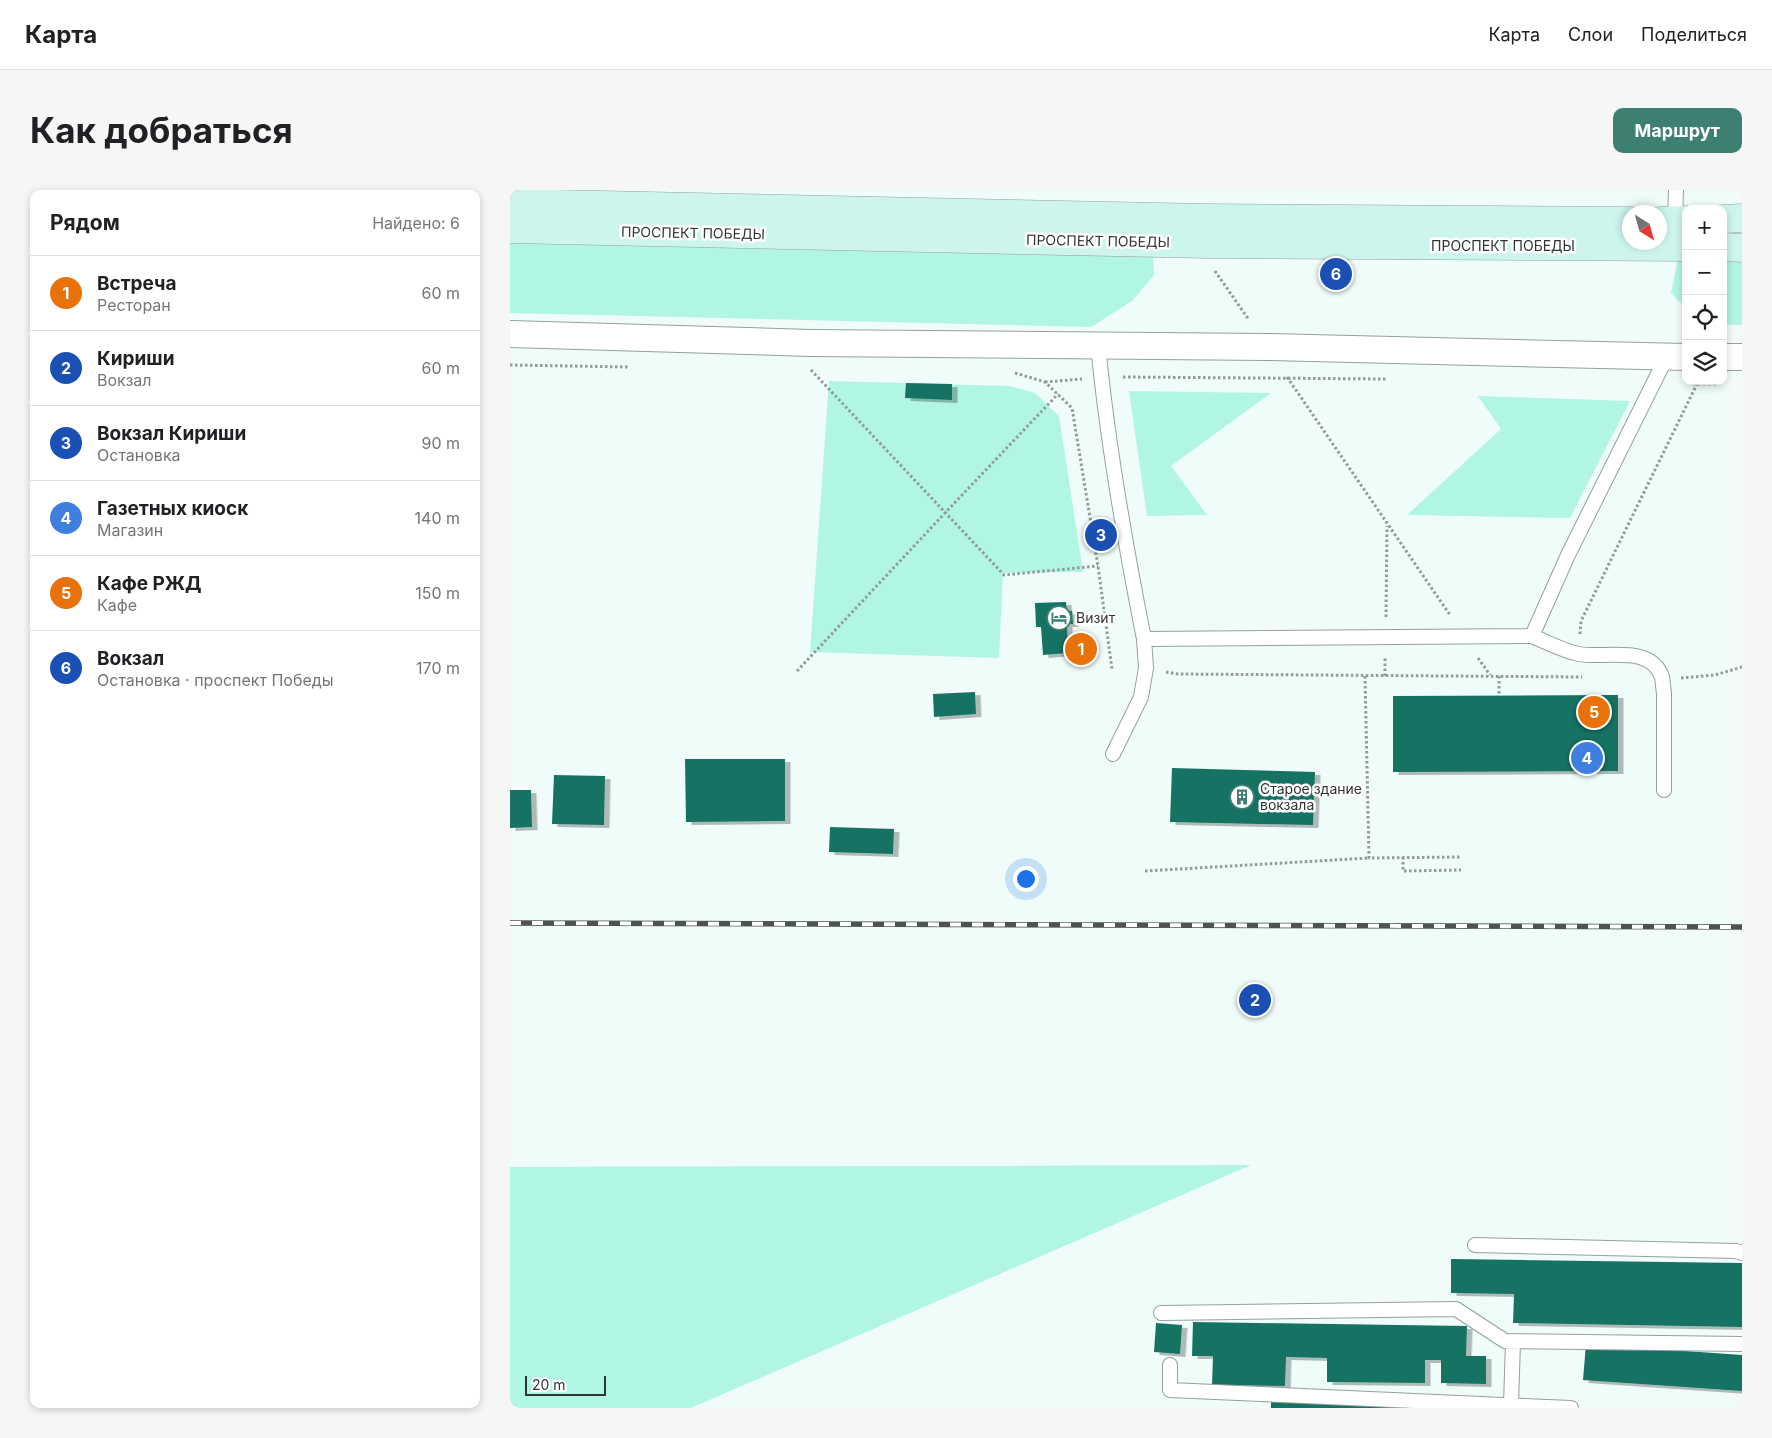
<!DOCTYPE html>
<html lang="ru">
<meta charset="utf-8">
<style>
body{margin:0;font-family:Inter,sans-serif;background:#f6f6f6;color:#202124}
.controls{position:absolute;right:15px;top:15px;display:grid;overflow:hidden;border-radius:10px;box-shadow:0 2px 8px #0003}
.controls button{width:45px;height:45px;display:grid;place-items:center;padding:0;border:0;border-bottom:1px solid #e0e0e0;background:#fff;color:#202124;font:25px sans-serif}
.compass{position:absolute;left:1112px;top:15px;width:45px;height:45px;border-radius:50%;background:#fff;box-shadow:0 2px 8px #0003;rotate:143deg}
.scale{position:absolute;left:15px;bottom:12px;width:81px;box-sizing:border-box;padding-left:5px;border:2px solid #303534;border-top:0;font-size:14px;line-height:18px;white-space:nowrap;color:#303534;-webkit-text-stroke:4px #fff;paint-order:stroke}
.you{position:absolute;left:515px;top:688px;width:18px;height:18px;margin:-12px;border:4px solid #fff;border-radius:50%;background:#1a73e8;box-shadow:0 0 0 8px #1a73e833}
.badge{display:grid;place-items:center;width:32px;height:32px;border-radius:50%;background:#3d8072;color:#fff;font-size:16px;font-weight:700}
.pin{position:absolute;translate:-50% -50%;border:2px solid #fff;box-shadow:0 1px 5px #0006}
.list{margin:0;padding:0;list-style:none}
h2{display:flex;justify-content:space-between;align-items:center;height:65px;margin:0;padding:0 20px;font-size:21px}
h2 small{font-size:16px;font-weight:400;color:#757577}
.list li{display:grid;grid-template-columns:32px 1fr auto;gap:15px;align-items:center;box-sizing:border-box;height:75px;padding:0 20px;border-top:1px solid #e0e0e0}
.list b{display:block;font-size:19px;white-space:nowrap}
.list p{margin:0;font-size:16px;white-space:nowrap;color:#757577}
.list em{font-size:16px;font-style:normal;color:#757577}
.icon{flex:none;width:28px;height:28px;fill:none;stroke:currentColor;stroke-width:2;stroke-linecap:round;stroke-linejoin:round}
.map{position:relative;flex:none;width:1232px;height:1218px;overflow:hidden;border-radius:10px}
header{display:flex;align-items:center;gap:30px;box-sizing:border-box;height:70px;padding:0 25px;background:#fff;border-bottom:1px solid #e0e0e0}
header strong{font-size:24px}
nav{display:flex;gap:28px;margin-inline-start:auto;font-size:18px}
.intro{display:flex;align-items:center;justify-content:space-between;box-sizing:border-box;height:120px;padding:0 30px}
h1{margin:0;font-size:35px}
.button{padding:12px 22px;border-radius:10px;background:#3d8072;color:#fff;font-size:18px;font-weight:700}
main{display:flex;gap:30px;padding:0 30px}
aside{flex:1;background:#fff;border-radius:10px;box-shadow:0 2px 8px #0003}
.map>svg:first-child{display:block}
.green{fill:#b1f6e5}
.building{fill:#167262;filter:url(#shadow)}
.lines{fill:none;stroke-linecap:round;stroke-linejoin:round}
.lane-casing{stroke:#94a09d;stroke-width:16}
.street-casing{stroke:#94a09d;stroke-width:28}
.secondary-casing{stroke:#94a09d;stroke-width:29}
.path{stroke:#929b99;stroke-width:3;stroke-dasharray:2.5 2.5;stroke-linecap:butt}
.lane{stroke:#fff;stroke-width:14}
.street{stroke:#fff;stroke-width:26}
.secondary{stroke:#cdf5ee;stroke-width:28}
.rail-casing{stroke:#4d5351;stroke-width:5.5}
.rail{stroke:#fff;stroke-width:4;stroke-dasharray:11;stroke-linecap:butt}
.labels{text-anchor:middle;stroke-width:5;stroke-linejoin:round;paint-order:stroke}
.street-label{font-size:14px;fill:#303534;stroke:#fff}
.poi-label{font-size:14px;fill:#303534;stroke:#fff;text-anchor:start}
</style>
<header>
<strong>Карта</strong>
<nav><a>Карта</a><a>Слои</a><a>Поделиться</a></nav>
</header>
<div class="intro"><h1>Как добраться</h1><a class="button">Маршрут</a></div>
<main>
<aside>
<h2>Рядом<small>Найдено: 6</small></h2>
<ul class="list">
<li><span class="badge" style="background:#e8710a">1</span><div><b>Встреча</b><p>Ресторан</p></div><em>60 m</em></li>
<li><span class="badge" style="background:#1a4fb4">2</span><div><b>Кириши</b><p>Вокзал</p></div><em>60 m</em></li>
<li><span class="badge" style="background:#1a4fb4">3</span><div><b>Вокзал Кириши</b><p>Остановка</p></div><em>90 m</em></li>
<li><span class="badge" style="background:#3f7fe0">4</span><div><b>Газетных киоск</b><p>Магазин</p></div><em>140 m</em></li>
<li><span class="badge" style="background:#e8710a">5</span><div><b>Кафе РЖД</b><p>Кафе</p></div><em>150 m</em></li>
<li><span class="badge" style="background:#1a4fb4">6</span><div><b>Вокзал</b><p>Остановка · проспект Победы</p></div><em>170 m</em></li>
</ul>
</aside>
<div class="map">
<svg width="1232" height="1218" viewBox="0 0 1232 1218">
<defs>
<filter id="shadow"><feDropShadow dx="5.5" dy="3" stdDeviation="0" flood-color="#0004"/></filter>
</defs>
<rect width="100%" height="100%" fill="#effcf9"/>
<path class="green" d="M0,53l643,8 1,24 -22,26 -41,26 -581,-14z
M1169,63h7v55l-15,-15z
M1213,65l19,1v69h-19z
M319,191l181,5 25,7 24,23 24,156 -80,1 -4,85 -189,-6z
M619,201l142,2 -100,73 36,49 -60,1z
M968,206l152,5 -60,117 -163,-3 94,-86z
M741,975l-560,243h-181v-241z"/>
<path class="building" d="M396,193l46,1v16l-47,-2z
M556,412l1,9h5l1,13h-6l1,29 -25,2 -2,-28h-5l-1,-24z
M575,451l1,15 -9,1v-15z
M465,502l1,22 -42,3 -1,-23z
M1108,505v76l-225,1v-76z
M175,569h100v62l-99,1z
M662,578l143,4 -2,53 -143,-3z
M44,585l51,1 -1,49 -52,-1z
M0,600h21l1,37 -22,1z
M320,637l64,2 -1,25 -64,-2z
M941,1069l291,4v64l-229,-4 1,-29 -63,-1z
M683,1132l274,4 -1,30h20v28l-45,-1v-23h-16v23l-98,-1v-24l-41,-1 -1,29 -73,-1 1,-29h-21z
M646,1133l26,2 -2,29 -26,-2z
M1076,1154l156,11v36l-159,-11z
M761,1212h130l63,6h-193z"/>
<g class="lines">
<g class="lane-casing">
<path id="lane" d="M1165,31l1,-31
M588,154c9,98 27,199 46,295l388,-3 36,-81 99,-199
M1022,446c15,6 31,15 47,18 26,5 72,-10 83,23 1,5 1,11 2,16v97
M603,564l28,-57 5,-29 -2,-29
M965,1055l261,6 6,2
M651,1123l295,-4 49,32 237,3
M660,1175v25l401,18
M1001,1215l2,-64"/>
</g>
<g class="street-casing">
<path id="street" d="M0,144l301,9 456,4 419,10
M1213,167h19"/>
</g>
<g class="secondary-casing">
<path id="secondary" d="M0,13l696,15 424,3
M1213,29l19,-1
M1150,31l26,-1
M0,39l697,15 479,3
M1213,57l19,1"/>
</g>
<path class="path" d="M705,81l34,49
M0,175l119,2
M301,180l193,205 94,-9
M505,183l30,9 27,26 26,158 14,103
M613,187l263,2
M777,187l163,238
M535,192l37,-3
M1183,194h23
M876,427l1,-91
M1070,444l1,-13 116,-237
M968,468l12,17
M287,481l148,-158 113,-119
M656,482l12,2 404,3
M855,486l4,182 92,-1
M875,486v-18
M989,486v20
M1171,488l34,-3 27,-8
M893,667v14l58,-1
M635,681l224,-13"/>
<use href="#lane" class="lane"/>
<use href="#street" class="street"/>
<use href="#secondary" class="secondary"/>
<g class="rail-casing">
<path id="rail" d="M0,733l1232,4"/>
</g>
<use href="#rail" class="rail"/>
</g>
<defs>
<g id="hotel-ring" transform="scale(1.25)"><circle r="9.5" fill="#fff" stroke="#3d8072" stroke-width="1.5"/><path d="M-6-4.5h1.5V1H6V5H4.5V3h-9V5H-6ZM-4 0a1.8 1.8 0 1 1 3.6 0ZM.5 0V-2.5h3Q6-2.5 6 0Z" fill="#3d8072"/></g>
<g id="building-ring" transform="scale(1.25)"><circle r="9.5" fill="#fff" stroke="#3d8072" stroke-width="1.5"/><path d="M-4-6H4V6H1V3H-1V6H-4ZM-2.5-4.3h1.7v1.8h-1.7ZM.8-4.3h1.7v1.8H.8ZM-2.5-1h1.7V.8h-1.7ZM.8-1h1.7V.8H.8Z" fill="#3d8072"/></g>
</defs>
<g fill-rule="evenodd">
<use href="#hotel-ring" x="549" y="428"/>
<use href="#building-ring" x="732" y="607"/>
</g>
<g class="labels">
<g class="street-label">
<text transform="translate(183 43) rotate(1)" y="5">ПРОСПЕКТ ПОБЕДЫ</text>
<text transform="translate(588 51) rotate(1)" y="5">ПРОСПЕКТ ПОБЕДЫ</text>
<text x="993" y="61">ПРОСПЕКТ ПОБЕДЫ</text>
</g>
<g class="poi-label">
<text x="566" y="433">Визит</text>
<text x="750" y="604">Старое здание<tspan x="750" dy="16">вокзала</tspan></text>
</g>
</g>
</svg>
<div class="controls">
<button>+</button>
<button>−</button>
<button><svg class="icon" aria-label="locate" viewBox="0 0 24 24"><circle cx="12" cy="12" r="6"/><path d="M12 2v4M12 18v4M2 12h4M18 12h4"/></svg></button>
<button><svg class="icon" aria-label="layers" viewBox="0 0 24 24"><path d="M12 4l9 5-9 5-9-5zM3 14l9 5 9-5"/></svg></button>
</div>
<svg class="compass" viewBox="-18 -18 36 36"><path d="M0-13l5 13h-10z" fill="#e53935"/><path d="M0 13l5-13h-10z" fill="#757577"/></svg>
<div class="scale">20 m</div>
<div class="you"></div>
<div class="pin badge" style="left:571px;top:459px;background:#e8710a">1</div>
<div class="pin badge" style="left:745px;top:810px;background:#1a4fb4">2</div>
<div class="pin badge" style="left:591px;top:345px;background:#1a4fb4">3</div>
<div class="pin badge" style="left:1077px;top:568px;background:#3f7fe0">4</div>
<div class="pin badge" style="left:1084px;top:522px;background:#e8710a">5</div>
<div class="pin badge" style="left:826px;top:84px;background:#1a4fb4">6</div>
</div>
</main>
